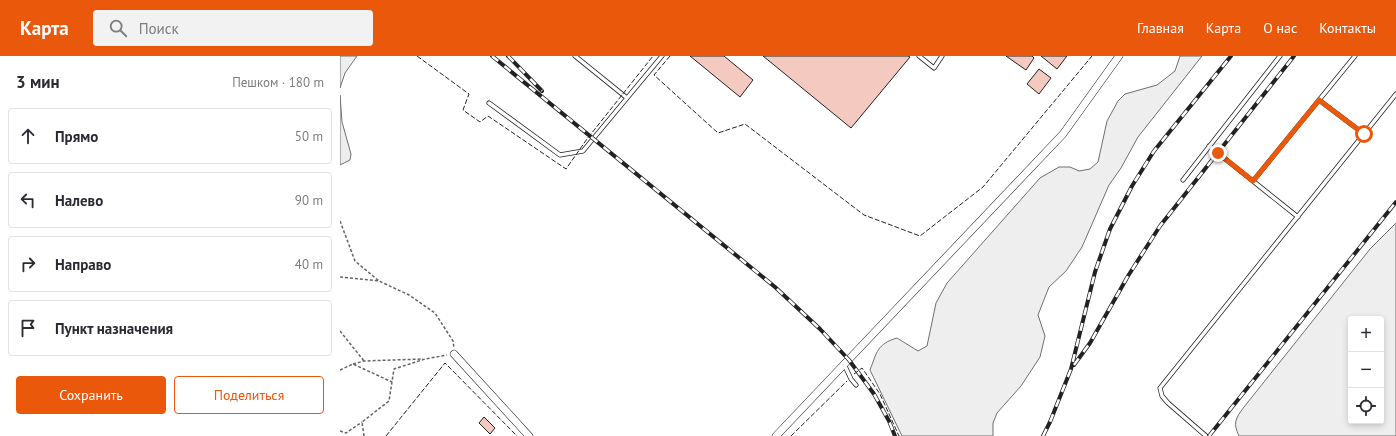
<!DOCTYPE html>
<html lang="ru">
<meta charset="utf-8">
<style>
body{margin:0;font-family:"PT Sans",sans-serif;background:#f2f2f3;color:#2b2b33}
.controls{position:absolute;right:12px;bottom:12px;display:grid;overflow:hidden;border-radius:4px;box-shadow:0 2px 6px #0003}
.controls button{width:36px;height:36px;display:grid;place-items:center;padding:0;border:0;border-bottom:1px solid #e1e1e2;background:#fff;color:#2b2b33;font:20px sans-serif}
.stop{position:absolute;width:12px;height:12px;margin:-9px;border:3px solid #ea580c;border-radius:50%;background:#fff}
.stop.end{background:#ea580c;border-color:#fff;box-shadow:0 1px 4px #0008}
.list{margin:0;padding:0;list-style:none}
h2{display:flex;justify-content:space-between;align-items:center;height:52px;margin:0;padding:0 16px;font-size:17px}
h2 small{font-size:13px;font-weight:400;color:#7c7c81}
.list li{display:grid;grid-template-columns:26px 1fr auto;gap:12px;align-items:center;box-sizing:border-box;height:56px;margin:0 8px 8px;padding:0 8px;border:1px solid #e1e1e2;border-radius:4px}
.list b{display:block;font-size:15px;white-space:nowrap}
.list em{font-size:13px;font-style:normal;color:#7c7c81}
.actions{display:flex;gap:8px;padding:12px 16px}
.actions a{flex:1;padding:9px 0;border:1px solid #ea580c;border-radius:4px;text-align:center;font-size:14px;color:#ea580c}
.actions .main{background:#ea580c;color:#fff}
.icon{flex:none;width:22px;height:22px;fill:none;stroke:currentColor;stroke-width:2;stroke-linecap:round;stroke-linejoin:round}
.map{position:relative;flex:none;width:1056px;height:380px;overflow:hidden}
header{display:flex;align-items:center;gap:24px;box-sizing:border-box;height:56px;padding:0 20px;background:#ea580c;color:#fff}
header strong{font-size:19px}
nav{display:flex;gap:22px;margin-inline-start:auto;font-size:14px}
.search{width:280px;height:36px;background:#f2f2f3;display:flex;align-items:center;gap:10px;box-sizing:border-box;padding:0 14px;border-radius:4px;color:#7c7c81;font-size:15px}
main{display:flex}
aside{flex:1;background:#fff}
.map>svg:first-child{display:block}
.green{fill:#eee;stroke:#6f6f6f;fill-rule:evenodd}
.building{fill:#f3c9c0;stroke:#222}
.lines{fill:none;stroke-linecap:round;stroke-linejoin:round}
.service-casing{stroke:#222;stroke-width:5}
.minor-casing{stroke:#222;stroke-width:8}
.path{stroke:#646464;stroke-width:1.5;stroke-dasharray:3 2;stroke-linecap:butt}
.service{stroke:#fff;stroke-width:3.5}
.minor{stroke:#fff;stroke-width:7}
.rail-casing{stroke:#222;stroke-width:4}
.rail{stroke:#fff;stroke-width:2.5;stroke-dasharray:8;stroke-linecap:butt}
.fence{stroke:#222;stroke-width:1;stroke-dasharray:5 2;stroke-linecap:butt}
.route{stroke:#ea580c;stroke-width:5}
</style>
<header>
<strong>Карта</strong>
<div class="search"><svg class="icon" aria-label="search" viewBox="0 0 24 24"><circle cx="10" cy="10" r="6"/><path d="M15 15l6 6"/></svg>Поиск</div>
<nav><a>Главная</a><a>Карта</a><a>О нас</a><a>Контакты</a></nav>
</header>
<main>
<aside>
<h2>3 мин<small>Пешком · 180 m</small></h2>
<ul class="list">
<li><svg class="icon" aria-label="ahead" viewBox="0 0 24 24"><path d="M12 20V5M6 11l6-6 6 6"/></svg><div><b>Прямо</b></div><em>50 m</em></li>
<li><svg class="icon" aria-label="left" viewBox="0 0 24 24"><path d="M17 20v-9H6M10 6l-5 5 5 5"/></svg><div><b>Налево</b></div><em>90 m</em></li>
<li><svg class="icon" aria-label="right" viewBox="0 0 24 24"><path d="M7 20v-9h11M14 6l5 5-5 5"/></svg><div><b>Направо</b></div><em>40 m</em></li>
<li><svg class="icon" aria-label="arrive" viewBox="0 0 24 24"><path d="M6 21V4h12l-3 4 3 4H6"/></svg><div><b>Пункт назначения</b></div></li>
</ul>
<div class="actions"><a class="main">Сохранить</a><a>Поделиться</a></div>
</aside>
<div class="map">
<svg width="1056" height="380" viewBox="0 0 1056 380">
<rect width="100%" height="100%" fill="#fff"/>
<path class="green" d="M0,0h17l-12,17 -5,15z
M840,0h22l-64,81 -17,31 -12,17 -27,62 -16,24 -17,16 -11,28 7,21 -5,21 -19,29 -24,27 -4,10v13h-91l-32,-66c7,-18 7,-26 27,-32l21,13 9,-5 9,-43 11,-20 93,-105 19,-11h11l9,4 11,-2 8,-7 9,-41 11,-20 7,-7 32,-9 18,-14z
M0,39l2,27 9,32 -1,6 -10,5z
M1056,167v213h-157c-6,-13 -4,-17 5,-29l126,-158zM1011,263h30v102h-30z"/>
<path class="building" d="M350,0h34l29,24 -13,17z
M423,0h145l2,1 -59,71z
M666,0h26l2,2 -8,12z
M701,0h26l-10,13z
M699,13l12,9 -12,16 -12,-10z
M144,361l11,11 -5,6 -11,-11z"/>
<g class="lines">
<g class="service-casing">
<path id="service" d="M235,0l52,42
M579,0l15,12 8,-12
M979,44l45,34
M149,47l71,52 23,-4 79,-95
M869,90l89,71
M843,124l97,-124
M913,125l102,-125
M504,308l7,15 5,6
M866,380l-38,-33 -6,-7 -2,-8 236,-294"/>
</g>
<g class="minor-casing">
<path id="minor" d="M114,298l75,82
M436,380l287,-302 56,-78"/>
</g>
<path class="path" d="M0,165l15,40 24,20
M0,221l39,4 30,14 26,18 18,28 1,7
M0,275l24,30
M13,308l11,-3 59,-2
M0,314l13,-6 39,18
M0,375l6,2 16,-11
M24,380l-2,-14 27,-21 5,-32 31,-10 22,-4"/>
<use href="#service" class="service"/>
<use href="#minor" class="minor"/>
<g class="rail-casing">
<path id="rail" d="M152,0l283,231 45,42 29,31 25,34 15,27 6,15
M168,0l34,35
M734,309l16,-22 38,-67 32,-50 134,-170
M703,380l7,-14 21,-53 24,-97 15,-43 22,-43 22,-35 77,-95
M869,380l187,-234"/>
</g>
<use href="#rail" class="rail"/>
<path class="fence" d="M77,0l52,38 -6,16 17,12 8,-6 78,53 21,-30 66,-83
M330,0l-16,19 64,58 27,-9 119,91 56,21 63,-49 109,-131
M514,318l8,-6 18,26 19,42
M46,380l59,-73 72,73
M451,380l56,-55"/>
</g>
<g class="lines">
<path class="route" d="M878,97l35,28 66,-81 45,34"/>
</g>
</svg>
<div class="controls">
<button>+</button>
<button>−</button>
<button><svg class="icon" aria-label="locate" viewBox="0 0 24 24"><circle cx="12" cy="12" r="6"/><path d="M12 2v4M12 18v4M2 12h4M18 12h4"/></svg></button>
</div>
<div class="stop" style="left:1024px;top:78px"></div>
<div class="stop end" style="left:878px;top:97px"></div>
</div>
</main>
